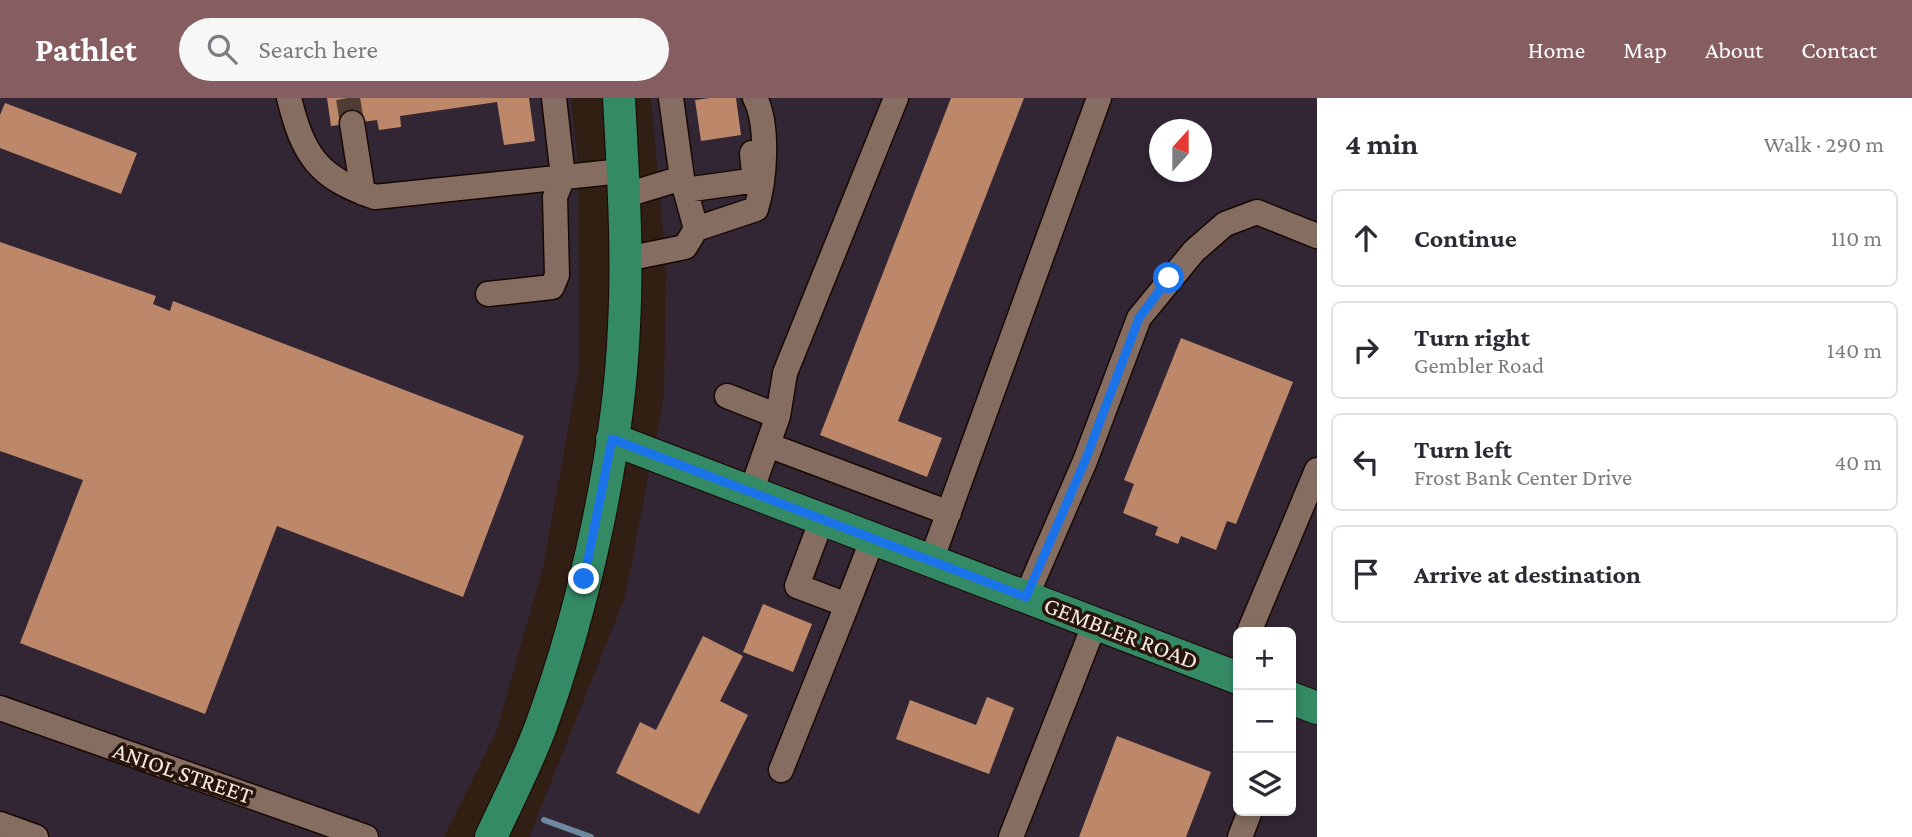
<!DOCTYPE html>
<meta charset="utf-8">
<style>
body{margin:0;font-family:"Crimson Pro",serif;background:#f7f7f7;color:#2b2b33}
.controls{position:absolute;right:21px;bottom:21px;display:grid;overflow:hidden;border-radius:10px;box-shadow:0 4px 10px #0003}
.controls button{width:63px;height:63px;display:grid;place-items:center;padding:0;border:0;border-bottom:2px solid #e1e1e2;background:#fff;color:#2b2b33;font:35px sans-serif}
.compass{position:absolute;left:1149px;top:21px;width:63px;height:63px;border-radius:50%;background:#fff;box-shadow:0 4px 10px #0003;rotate:21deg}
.stop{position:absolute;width:21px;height:21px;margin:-16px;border:5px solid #1a73e8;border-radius:50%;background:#fff}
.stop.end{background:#1a73e8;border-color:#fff;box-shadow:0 2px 7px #0008}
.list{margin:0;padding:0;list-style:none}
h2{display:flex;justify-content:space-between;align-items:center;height:91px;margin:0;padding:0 28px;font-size:30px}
h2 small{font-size:23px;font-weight:400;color:#7c7c81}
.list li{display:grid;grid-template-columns:46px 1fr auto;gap:21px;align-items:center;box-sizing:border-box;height:98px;margin:0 14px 14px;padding:0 14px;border:2px solid #e1e1e2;border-radius:10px}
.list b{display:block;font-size:26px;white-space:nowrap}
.list p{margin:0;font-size:23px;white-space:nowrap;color:#7c7c81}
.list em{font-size:23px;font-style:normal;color:#7c7c81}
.icon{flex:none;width:38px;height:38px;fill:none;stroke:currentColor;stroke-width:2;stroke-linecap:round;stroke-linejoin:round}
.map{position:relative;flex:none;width:1317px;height:739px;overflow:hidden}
header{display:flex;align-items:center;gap:42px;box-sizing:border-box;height:98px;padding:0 35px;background:#865d60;color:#fff}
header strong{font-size:33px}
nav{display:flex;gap:38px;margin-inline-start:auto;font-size:24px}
.search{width:490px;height:63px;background:#f7f7f7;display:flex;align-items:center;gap:18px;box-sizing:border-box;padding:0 24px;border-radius:38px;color:#7c7c81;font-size:26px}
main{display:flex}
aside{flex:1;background:#fff}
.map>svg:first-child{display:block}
.industrial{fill:#322634;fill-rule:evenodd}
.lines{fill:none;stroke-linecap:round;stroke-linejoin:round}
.stream{stroke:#6e88a0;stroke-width:6}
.building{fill:#bd886a}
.minor-tunnel{stroke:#4f3d33;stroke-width:24;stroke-dasharray:24 12;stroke-linecap:butt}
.minor-casing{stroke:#180802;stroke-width:27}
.major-casing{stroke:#180802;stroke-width:34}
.minor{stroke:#856e61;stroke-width:24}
.major{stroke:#358a66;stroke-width:32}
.route{stroke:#1a73e8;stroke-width:9}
.labels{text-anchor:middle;stroke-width:7;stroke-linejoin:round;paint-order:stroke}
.street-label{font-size:24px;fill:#f6e9e2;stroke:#27150b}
</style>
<header>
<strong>Pathlet</strong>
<div class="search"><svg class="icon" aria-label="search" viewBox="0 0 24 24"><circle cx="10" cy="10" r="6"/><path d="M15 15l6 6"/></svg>Search here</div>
<nav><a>Home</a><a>Map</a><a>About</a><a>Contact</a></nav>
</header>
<main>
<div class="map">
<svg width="1317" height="739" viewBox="0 0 1317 739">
<rect width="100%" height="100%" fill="#311f14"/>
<path class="industrial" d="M0,0h571l7,67 1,203 -36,199 -46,163 -53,107h-444z
M651,0h666v739h-788l96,-240 39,-202 2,-131zM1160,32h42v42h-42zM1238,534h53v179h-53z"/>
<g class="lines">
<path class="stream" d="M544,722l47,17"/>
</g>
<path class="building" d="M327,0h202l6,43 -31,4 -7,-43 -97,14 1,11 -22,3 -2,-10 -46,6z
M710,0h26l5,37 -40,6 -6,-41z
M951,0h73l-126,323 44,17 -15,39 -107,-42z
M5,5l132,50 -16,41 -121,-46v-33z
M0,144l156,54 -3,8 17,7 3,-10 351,135 -61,161 -186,-71 -72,188 -185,-71 63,-163 -83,-29z
M1181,240l112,44 -57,142 -9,-3 -11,29 -35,-14 -3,8 -23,-9 3,-8 -35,-14 11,-29 -10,-4z
M763,506l49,20 -19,48 -50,-20z
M703,538l40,20 -23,45 28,14 -49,99 -83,-41 24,-51 16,8z
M987,599l27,11 -25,66 -93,-35 14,-39 66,25z
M1117,638l94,36 -25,65h-107z"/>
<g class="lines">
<path class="minor-tunnel" d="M348,0l4,25"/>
<g class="minor-casing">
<path id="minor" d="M289,0c14,57 29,80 86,99l247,-26
M352,25l11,70
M682,80l14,51 60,-20c9,-28 13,-84 -1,-111
M685,92l65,-9 4,-8 -2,-20
M623,98l59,-18 -11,-80
M626,161l59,-12 11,-18
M488,196l64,-7 5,-12 -2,-78 8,-20 -9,-79
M727,298l51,20
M768,347l181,68
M751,394l27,-76 7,-43 111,-275
M822,421l-25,67 50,19 26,-67
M931,463l168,-463
M1026,499l59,-136 54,-143 55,-67 31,-27 32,-12 60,24
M1249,534l68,-162
M0,610l366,129
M781,672l66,-165
M0,726l36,13
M1011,739l84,-214
M1240,739l10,-26"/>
</g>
<g class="major-casing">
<path id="major" d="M612,341l626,239
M1291,600l26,10
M491,739c17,-37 36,-73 50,-111 43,-118 78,-275 83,-400 4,-76 -1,-152 -5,-228"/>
</g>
<use href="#minor" class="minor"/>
<use href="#major" class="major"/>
</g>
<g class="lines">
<path class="route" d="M584,481l28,-140 414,158 59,-136 54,-143 30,-40"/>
</g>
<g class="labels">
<g class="street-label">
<text transform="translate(1121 535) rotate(21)" y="8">GEMBLER ROAD</text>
<text transform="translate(183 675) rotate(19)" y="8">ANIOL STREET</text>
</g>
</g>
</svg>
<div class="controls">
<button>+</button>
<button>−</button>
<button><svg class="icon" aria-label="layers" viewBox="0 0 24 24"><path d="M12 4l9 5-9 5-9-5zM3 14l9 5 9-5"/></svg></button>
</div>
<svg class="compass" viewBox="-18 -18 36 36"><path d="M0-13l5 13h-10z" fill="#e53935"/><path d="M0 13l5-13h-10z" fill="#7c7c81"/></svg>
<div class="stop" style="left:1169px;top:180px"></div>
<div class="stop end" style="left:584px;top:481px"></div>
</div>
<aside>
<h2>4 min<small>Walk · 290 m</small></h2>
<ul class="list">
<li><svg class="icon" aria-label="ahead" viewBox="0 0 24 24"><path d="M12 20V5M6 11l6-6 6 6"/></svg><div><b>Continue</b></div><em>110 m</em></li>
<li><svg class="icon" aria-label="right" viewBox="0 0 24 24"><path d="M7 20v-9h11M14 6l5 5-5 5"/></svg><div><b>Turn right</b><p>Gembler Road</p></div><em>140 m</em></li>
<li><svg class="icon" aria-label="left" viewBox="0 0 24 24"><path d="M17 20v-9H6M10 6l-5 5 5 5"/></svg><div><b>Turn left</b><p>Frost Bank Center Drive</p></div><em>40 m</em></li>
<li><svg class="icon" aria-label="arrive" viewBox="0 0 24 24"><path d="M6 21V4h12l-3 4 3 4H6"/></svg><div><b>Arrive at destination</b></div></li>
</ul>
</aside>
</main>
